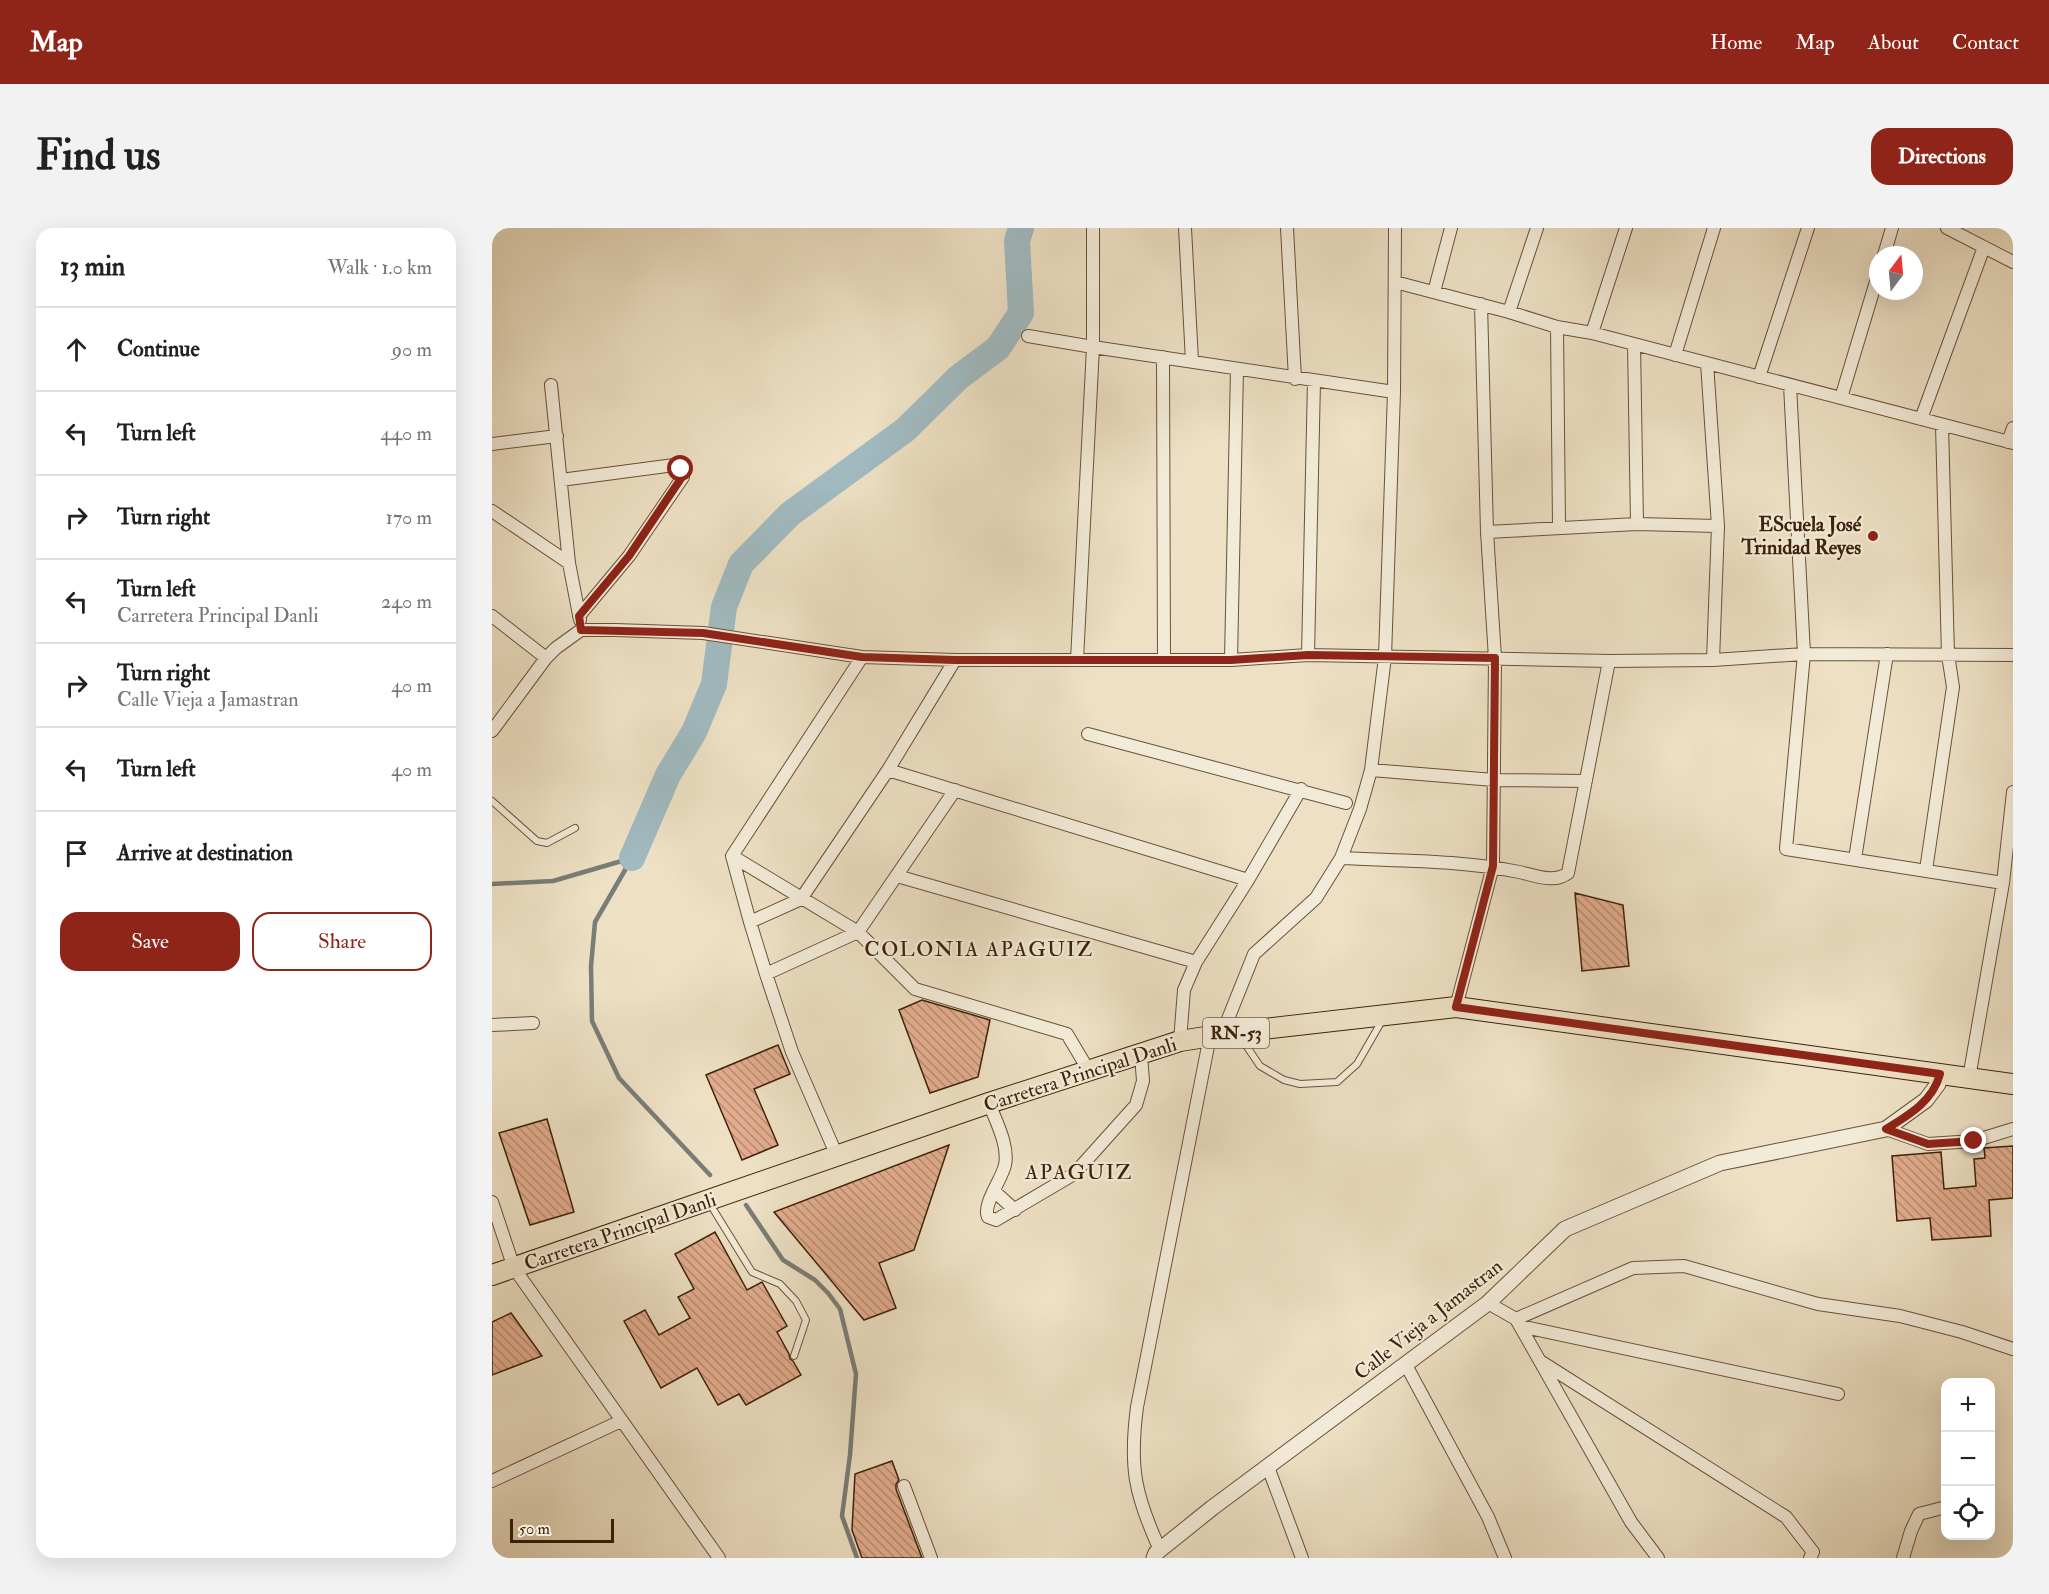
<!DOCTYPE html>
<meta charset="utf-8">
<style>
body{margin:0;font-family:"IM FELL Double Pica",serif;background:#f2f2f2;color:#202124}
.controls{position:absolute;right:18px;bottom:18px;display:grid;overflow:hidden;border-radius:12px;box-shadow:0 6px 24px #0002}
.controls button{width:54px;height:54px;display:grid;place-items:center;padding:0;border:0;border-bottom:2px solid #e0e0e0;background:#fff;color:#202124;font:30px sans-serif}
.compass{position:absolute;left:1377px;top:18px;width:54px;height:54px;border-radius:50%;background:#fff;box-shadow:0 6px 24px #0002;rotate:16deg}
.scale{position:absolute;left:18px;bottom:15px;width:104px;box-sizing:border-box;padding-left:6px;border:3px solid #3e2109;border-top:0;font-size:16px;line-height:21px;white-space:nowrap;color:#3e2109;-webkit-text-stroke:4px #f3ebd9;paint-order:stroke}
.stop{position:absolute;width:18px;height:18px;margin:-14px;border:4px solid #8f2418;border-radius:50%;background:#fff}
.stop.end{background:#8f2418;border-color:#fff;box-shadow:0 2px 6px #0008}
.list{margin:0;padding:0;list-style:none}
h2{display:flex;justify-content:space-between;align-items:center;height:78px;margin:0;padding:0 24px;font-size:26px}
h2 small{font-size:20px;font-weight:400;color:#757577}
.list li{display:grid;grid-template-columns:39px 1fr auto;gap:18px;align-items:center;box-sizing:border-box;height:84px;padding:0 24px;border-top:2px solid #e0e0e0}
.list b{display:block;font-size:22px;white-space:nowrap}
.list p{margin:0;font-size:20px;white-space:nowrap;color:#757577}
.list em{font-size:20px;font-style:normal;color:#757577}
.actions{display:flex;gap:12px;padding:18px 24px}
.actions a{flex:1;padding:14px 0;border:2px solid #8f2418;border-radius:18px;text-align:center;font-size:21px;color:#8f2418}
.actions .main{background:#8f2418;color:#fff}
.icon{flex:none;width:33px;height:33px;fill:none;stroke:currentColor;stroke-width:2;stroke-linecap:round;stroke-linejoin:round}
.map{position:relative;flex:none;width:1521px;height:1330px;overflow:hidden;border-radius:18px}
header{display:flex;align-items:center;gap:36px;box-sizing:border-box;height:84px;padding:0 30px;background:#8f2418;color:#fff}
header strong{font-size:28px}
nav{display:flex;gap:33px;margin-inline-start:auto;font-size:21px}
.intro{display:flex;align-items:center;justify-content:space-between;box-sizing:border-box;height:144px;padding:0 36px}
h1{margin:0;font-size:42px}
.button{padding:15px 27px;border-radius:18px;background:#8f2418;color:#fff;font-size:21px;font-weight:700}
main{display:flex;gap:36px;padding:0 36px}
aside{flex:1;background:#fff;border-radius:18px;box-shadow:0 6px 24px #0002}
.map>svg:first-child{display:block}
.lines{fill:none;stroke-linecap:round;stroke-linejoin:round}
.stream{stroke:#797d77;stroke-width:4.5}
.river{stroke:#a0bac0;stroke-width:26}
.building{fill:url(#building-back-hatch);stroke:#3e2109;stroke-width:1.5}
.service-casing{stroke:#6a5138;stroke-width:8}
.minor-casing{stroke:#6a5138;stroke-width:14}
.tertiary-casing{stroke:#6a5138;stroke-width:17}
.primary-casing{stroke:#3e2109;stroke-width:22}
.service{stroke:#f3ebd9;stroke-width:6}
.minor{stroke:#f3ebd9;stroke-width:12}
.tertiary{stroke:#f3ebd9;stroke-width:15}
.primary{stroke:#ede0c4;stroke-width:20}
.route{stroke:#8f2418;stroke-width:8}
.poi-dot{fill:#8f2418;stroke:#f3ebd9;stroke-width:2}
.labels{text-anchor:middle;stroke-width:4.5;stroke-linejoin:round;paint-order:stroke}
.shield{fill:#f3ebd9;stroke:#745e47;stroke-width:1.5}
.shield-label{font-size:18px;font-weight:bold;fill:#3e2109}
.poi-label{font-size:20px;font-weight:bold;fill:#3e2109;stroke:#f3ebd9;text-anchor:end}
.street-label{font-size:20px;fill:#3e2109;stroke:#f3ebd9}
.neighbourhood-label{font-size:21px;letter-spacing:1.5px;fill:#3e2109;stroke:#f3ebd9}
</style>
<header>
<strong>Map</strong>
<nav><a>Home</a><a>Map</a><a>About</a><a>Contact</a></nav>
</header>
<div class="intro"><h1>Find us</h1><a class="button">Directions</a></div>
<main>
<aside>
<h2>13 min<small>Walk · 1.0 km</small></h2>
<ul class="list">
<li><svg class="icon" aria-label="ahead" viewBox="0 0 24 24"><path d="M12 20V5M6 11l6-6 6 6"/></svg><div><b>Continue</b></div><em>90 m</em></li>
<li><svg class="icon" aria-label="left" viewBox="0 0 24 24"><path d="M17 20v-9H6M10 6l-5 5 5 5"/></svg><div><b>Turn left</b></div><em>440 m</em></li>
<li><svg class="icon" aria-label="right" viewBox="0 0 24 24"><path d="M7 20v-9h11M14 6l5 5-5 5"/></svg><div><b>Turn right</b></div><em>170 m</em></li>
<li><svg class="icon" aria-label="left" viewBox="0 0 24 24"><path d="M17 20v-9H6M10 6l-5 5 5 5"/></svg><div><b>Turn left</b><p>Carretera Principal Danli</p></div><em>240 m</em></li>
<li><svg class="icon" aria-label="right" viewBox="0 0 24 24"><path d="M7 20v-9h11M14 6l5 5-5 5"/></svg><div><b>Turn right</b><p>Calle Vieja a Jamastran</p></div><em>40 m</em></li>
<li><svg class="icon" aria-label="left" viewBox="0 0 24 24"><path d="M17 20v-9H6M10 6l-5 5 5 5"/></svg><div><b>Turn left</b></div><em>40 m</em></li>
<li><svg class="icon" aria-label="arrive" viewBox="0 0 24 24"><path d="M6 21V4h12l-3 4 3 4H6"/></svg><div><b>Arrive at destination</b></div></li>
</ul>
<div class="actions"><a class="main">Save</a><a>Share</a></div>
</aside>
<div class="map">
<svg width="1521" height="1330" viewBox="0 0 1521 1330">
<defs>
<pattern id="building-back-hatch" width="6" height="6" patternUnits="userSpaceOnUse" patternTransform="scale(1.5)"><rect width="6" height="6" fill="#e2ad8e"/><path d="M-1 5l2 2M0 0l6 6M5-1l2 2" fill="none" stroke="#b98c72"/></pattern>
</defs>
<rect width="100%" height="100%" fill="#ede0c4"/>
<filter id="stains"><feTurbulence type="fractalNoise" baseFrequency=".00333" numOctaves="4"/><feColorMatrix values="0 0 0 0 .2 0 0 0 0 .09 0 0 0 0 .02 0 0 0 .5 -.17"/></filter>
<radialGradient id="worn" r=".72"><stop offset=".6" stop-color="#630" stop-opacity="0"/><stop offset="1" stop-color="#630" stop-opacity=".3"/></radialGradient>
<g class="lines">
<path class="stream" d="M140,630l-37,64 -4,44 1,55 27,57 91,97
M0,656l61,-3 79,-23
M254,977l37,55 32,20 13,13 12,16 16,65 -6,81 -8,61 15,42"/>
<path class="river" d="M140,630l36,-83 26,-43 20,-48 10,-77 17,-43 49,-50 115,-84 54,-53 39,-29 23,-35 -4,-72 4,-13"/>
</g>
<path class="building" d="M1083,665l48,12 6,61 -47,5z
M430,772l68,20 -12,57 -48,16 -31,-83z
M286,817l12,29 -36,15 24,56 -36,15 -36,-85z
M55,891l27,93 -44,13 -31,-92z
M457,917l-35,105 -35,13 17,45 -32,12 -90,-108z
M1521,918v52l-24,2 2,36 -59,4 -2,-22 -33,3 -5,-65 49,-4 3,37 32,-3 -2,-27 11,-1 -1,-10z
M223,1004l32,58 15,-8 25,44 -10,6 12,22 1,5 3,2 8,14 -55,30 -7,-11 -21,11 -21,-37 -36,20 -37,-67 21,-11 14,25 31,-17 -12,-21 16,-8 -19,-35z
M19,1085l31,43 -50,19v-53z
M400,1233l7,19 -3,4v5l26,69h-60l-10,-28 3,-56z"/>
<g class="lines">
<g class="service-casing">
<path id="service" d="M0,573l45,40 10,2 28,-15
M747,807l21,31 24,14 16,4 37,-2 20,-18 26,-45
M218,976l42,68 28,12 16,17 10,19 -12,36"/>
</g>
<g class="minor-casing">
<path id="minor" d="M693,0l7,133
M795,0l8,151
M1455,0l66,34
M1392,27l8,-27
M903,54l114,30 48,15 35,6 421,110
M942,64l17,-64
M1017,84l28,-84
M1065,99l2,200
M1100,105l34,-105
M536,108l65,11v-119
M1142,116l3,180
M1183,127l39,-127
M671,129l1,303
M1215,135l11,163 -5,134
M1267,149l49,-149
M59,157l18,178 11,57
M1298,157l14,269 -18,195 217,34
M1349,170l37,-123
M1429,191l63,-172
M1516,214l5,-14
M0,216l65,-8
M69,252l113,-15c6,3 9,5 9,12l-54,79 -50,60
M0,283l77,52
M995,304l150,-8 81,2
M0,388l54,42
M816,427l6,-274
M585,432l16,-313 301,45
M739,432l6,-291
M0,503l54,-73 10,-10 25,-18h34l88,3 159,24 93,3h276l77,-5 301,6 104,-1 91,-6 209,1
M596,506l258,69
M396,542l360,110
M879,542l123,10 92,1
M240,628l126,76 57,57 152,45 22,37
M849,630c59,3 120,2 178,14 15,3 35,12 49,1l41,-212
M1363,631l32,-205
M1434,642l27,-183 -5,-32 -6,-230
M405,648l299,86
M258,694l-18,-66 130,-199
M274,746l-16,-52 51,-23 87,-129 67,-110
M964,779l37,-141 2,-208 -8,-126 -6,-228
M0,797l41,-2
M730,806l32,-80 62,-56 25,-40 19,-49 11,-39 14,-113 9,-265 1,-164
M688,813l4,-51 12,-28 52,-82 53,-91
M1477,850l34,-195 10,-91
M497,875c7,19 20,42 16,62 -3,14 -23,40 -17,52l8,3 78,-46 62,-69 7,-24 -2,-26
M1394,901l42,15 46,-3 39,-12
M345,928l-45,-104 -26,-78 92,-42 97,-142
M503,964l20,18
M0,974l22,66 205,290
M996,1075l28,16 115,203 27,36
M1024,1091l117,-51 51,-2 134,38 82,12 62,16 51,17
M1028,1098l318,68
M1048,1133l246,156 27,35 -3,6
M914,1137l82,152 17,41
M776,1239l34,91
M0,1253l129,-60
M412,1258l27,72
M668,1322c-25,-55 -31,-82 -23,-143l73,-371
M1411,1330l8,-27 8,-17 27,-7"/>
</g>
<g class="tertiary-casing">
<path id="tertiary" d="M662,1330l2,-5 56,-45 276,-205 77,-74 155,-66 166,-34 40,-29 12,-16 2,-10"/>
</g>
<g class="primary-casing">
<path id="primary" d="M0,1047l497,-172 191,-62 57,-9 219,-25 557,77"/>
</g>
<use href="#service" class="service"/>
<use href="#minor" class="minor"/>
<use href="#tertiary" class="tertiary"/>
<use href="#primary" class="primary"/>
</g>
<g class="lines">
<path class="route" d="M189,241l1,8 -53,79 -50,60 2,14 122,3 159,24 93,3h276l77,-5 187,3 -2,208 -37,141 484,67c-7,27 -31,41 -54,55l42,15 46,-3"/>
</g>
<circle class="poi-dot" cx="1381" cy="308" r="6"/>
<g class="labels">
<rect class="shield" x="711" y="790" width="66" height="30" rx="4.5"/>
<g class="shield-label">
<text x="744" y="811">RN-53</text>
</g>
<g class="poi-label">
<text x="1369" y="303">EScuela José<tspan x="1369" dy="23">Trinidad Reyes</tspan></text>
</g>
<g class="street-label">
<text transform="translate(588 846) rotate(-18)" y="7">Carretera Principal Danli</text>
<text transform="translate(128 1003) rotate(-19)" y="7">Carretera Principal Danli</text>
<text transform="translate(936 1091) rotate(-38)" y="7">Calle Vieja a Jamastran</text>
</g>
<g class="neighbourhood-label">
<text x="487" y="728">COLONIA APAGUIZ</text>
<text x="587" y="951">APAGUIZ</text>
</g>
</g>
<rect width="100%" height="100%" filter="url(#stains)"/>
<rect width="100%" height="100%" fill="url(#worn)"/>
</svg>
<div class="controls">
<button>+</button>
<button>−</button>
<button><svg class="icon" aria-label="locate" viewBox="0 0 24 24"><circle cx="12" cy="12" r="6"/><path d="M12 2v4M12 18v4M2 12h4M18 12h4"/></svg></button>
</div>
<svg class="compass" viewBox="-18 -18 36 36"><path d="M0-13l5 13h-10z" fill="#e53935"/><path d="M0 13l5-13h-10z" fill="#757577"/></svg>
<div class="scale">50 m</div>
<div class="stop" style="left:189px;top:241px"></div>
<div class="stop end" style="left:1482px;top:913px"></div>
</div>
</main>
